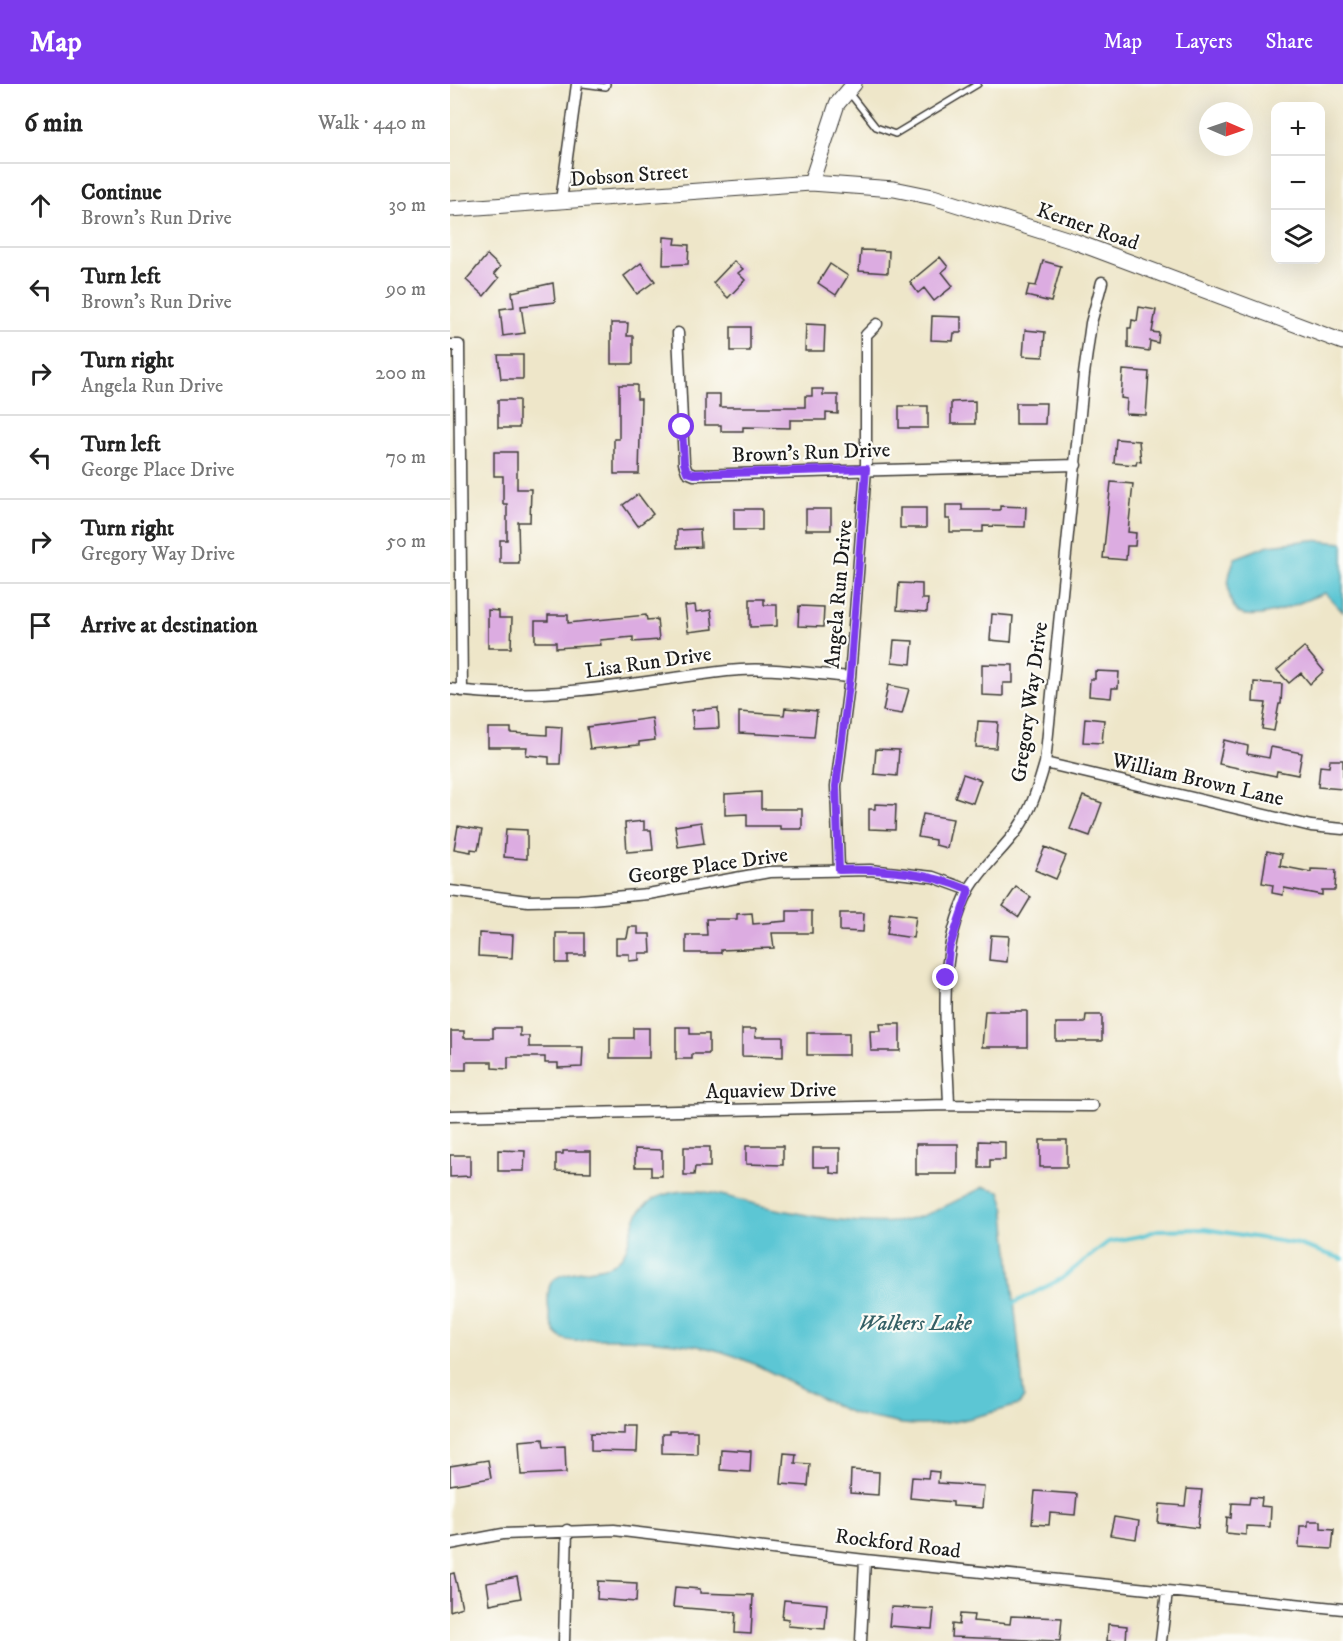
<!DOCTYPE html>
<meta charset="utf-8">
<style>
body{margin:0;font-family:"IM FELL DW Pica",serif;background:#f2f2f2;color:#222}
.controls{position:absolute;right:18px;top:18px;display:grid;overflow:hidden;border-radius:12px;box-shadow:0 6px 24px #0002}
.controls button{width:54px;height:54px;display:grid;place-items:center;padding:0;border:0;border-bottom:2px solid #e0e0e0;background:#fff;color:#222;font:30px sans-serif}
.compass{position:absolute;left:749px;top:18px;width:54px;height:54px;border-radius:50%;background:#fff;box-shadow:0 6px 24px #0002;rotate:92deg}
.stop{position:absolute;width:18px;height:18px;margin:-14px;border:4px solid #7c3aed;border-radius:50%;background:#fff}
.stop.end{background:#7c3aed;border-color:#fff;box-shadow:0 2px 6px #0008}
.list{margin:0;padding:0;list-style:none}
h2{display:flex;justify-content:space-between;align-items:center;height:78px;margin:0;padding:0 24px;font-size:26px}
h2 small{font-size:20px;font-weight:400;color:#767676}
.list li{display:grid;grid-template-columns:39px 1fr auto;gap:18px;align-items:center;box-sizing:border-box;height:84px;padding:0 24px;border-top:2px solid #e0e0e0}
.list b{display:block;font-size:22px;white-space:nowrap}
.list p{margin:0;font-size:20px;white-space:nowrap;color:#767676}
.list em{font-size:20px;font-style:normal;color:#767676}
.icon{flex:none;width:33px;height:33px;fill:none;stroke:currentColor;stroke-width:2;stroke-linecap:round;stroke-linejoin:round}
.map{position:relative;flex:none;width:893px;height:1557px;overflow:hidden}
header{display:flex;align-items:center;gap:36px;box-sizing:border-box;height:84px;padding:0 30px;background:#7c3aed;color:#fff}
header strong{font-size:28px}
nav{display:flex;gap:33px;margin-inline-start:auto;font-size:21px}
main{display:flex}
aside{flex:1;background:#fff}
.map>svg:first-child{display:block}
.water{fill:#5bc6d4;stroke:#3c7178;stroke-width:1.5}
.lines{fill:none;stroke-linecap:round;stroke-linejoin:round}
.stream{stroke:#5bc6d4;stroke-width:4}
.building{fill:#dcace1}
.lane-casing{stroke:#3c3a36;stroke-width:8}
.street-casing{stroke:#3c3a36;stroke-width:13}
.secondary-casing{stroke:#3c3a36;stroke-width:17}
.lane{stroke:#fff;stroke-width:5}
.street{stroke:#fff;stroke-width:10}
.secondary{stroke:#fff;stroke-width:15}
.route{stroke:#7c3aed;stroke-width:8}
.labels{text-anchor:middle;stroke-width:4.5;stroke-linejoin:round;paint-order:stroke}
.street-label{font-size:21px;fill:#1c1c1c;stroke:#fdfcf7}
.water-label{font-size:22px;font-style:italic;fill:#356066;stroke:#fdfcf7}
</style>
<header>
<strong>Map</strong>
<nav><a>Map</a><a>Layers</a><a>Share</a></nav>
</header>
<main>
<aside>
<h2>6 min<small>Walk · 440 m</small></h2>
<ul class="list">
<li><svg class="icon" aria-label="ahead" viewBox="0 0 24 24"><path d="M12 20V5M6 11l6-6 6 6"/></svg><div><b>Continue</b><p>Brown's Run Drive</p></div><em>30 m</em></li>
<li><svg class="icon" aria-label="left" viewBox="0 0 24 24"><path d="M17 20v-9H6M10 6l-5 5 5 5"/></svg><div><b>Turn left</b><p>Brown's Run Drive</p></div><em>90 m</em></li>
<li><svg class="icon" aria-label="right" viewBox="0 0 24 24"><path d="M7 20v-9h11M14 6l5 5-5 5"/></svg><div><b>Turn right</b><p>Angela Run Drive</p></div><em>200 m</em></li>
<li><svg class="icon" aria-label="left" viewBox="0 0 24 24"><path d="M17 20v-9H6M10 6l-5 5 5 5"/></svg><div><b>Turn left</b><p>George Place Drive</p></div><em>70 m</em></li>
<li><svg class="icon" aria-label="right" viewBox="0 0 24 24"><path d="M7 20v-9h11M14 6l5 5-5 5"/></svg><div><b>Turn right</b><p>Gregory Way Drive</p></div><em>50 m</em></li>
<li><svg class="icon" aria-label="arrive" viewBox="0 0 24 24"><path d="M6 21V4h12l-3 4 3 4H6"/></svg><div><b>Arrive at destination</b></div></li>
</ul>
</aside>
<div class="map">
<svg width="893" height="1557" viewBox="0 0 893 1557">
<rect width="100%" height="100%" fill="#fdfcf7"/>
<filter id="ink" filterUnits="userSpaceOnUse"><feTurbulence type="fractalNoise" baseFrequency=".0167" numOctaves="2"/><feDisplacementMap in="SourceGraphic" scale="12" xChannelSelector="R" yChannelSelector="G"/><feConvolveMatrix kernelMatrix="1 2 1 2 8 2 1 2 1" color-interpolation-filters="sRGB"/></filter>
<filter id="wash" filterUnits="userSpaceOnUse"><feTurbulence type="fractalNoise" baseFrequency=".008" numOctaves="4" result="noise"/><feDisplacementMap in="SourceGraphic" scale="24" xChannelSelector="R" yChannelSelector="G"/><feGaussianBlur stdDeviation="1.35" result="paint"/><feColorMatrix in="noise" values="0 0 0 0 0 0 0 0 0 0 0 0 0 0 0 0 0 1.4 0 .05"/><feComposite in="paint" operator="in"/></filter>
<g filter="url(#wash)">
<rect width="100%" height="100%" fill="#eee6c9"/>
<path class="water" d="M862,456l31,3v69l-18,-19c-24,8 -63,30 -87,20 -14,-18 -11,-36 -3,-55l34,-13z
M534,1103l16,4 4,13 20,193 -5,8c-37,10 -77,24 -116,19 -16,-3 -35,-6 -51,-11 -53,-21 -97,-58 -155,-67 -33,-5 -70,-8 -103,-7 -7,0 -13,3 -20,2 -5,0 -11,-2 -15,-5 -11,-8 -12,-36 -10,-48 4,-22 51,-13 68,-27 19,-15 7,-47 39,-63 38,-18 77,2 115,10 40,8 82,17 123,14 31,-2 62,-22 90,-35z"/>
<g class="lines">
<path class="stream" d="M562,1220l49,-25 47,-37 33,-6 17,-6 47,-1 92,15 46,15"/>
</g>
<g id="blocks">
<path class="building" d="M214,153l12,1 -1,6 14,1 -1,19 -25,1z
M411,166l28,1 -1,22 -29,-2z
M37,171l13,12 -6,7 5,4 -15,18 -18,-16z
M490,173l8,10 -6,5 11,14 -19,15 -10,-13 -6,5 -8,-11z
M284,177l9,8 -5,4 7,7 -17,18 -15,-15z
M593,177l18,5 -10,36 -25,-6 3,-11 7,1z
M191,179l14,18 -18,13 -13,-18z
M380,180l18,12 -12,19 -18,-12z
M103,199l2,19 -34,4 4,27 -22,3 -3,-27 14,-2 -2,-15z
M689,223l17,3 -4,22 7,1 -1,10 -8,-2 -1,10 -21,-3v-20h3l1,-8 5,1z
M482,232l29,1v16h-7l-1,8 -22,-1z
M161,239h17l-1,13h6v28h-22z
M356,240l19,1 -1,26h-19z
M281,243h19v24h-19z
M575,246l20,2 -2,25 -20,-1z
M48,271h25v24h-22z
M673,286l26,2 -3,43 -20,-1 1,-15 -6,-1z
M169,301h18v14h4l-2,75h-25v-35h5z
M362,305h11v6h15v19l-12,-1v7h-36v8l-47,-1v4h-22v-6h-16v-31h15v13h85v-11h7z
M48,316h21v28h-21z
M525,317v23h-24v-22z
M566,319h30l-1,21h-29z
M449,322h29v22h-29z
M666,355l23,2 2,21 -4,-1 -1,4 -22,-2z
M44,368h23v37h14l-1,33h-12l1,41h-19v-23h7v-36h-4v-28h-9z
M661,398l22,2 -5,48 8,1 -1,13h-8l-1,14 -23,-2z
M188,410l15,20 -15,12 -15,-21z
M496,421h16v5h38v-4l26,1 -1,20 -42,-1v6h-33v-13h-4z
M450,424h26v20h-26z
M284,425h28v21h-28z
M356,425h25v21h-25z
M250,445l1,18 -24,1v-18z
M449,499l23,1v15h6l-1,13 -30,-2z
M300,515h14v6h13v21l-27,1z
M245,521l1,7 15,-2 2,19 -25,3 -3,-26z
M349,522l25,1 -1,20 -25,-1z
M38,526l11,1v7h13l-1,30h-23z
M542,530l21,2 -2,26 -21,-2z
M98,531h20v8l78,-8 1,5 10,-1 2,21 -26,2v-5l-33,3 1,5 -45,3v-6h-21v-21h13z
M444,556l19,1 -2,23 -19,-2z
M854,563l20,24 -14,13 -9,-11 -12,10 -12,-13z
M532,580l31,1v18h-10v13l-21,-1z
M645,587l24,1 -1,16h-6l-1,10 -22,-2 1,-17h5z
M804,598l28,2 -1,20h-2l-5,27 -12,-2 4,-26 -13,-1z
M438,601l21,4 -7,25 -19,-3z
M268,624l1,20 -26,1 -1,-19z
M335,624l32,3 -3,26 -75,-4v-21l45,3z
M202,634l3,22 -16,2v3l-49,4 -3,-22z
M635,634l19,2 -2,23 -19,-1z
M528,637l20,1 -2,26 -20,-1z
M97,642l15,1 -2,37h-11v-7l-23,-2 1,-8h-39v-19h23v5l36,2z
M774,656l24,6 -1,8 22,4 2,-11 31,6 -4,22 -21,-4 -1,5 -57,-12z
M426,665l23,1 -2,26 -23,-2z
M880,676h13v29l-25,-2 2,-21 9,1z
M513,690l18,6 -8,23 -18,-6z
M311,708v17h41v20h-22v-3h-33v-12l-22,1v-21z
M633,712l19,7 -12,33 -20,-7z
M425,720l21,1 -1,25 -26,-1v-20h6z
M473,730l30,5 -6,29 -12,-3v-5l-17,-3z
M194,737v9h7l2,20 -26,2 -2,-29z
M251,738l3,21 -26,4 -3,-21z
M8,742l24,4 -4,20 -7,-1v3l-17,-3z
M56,745l21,1v29l-23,-2z
M595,763l21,9 -10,23 -21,-9z
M817,767l15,3 -2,12 31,6v-3l25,1 -1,20h-13v5l-38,-7 -1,7 -11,-2 1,-8 -11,-2z
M566,803l15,10 -12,20 -16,-11z
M337,827h25v22h-40l2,15 -53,2v3h-35v-18h21l-1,-16h31v-5l15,-1 1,11 34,-3z
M390,829h24l-1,19 -23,-1z
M440,829l26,3 -3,22 -26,-4z
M179,843h9v7h12l1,19h-12v7l-10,1v-7h-13v-16h11z
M29,849l34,2 -1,23 -34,-2z
M106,849h29v22h-17v8h-12z
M541,851l18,1 -2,26 -18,-2z
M535,927h42v36h-45z
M636,931h16v26h-46v-18h29z
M430,940h20v27h-29l-1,-20h11z
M226,943h14v7h19v20h-17v5h-16z
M43,944h27v8h9v11h54l-1,20 -24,1v-5h-13v-6h-37v12l-16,-1v-6h-26v8h-15v-39h13v7h29z
M183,944h16v30h-39v-20h23z
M292,945h14l-1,8h28v20l-41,-1z
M357,949h42v22h-42z
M590,1056h27v27h-27z
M529,1057l26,1v18h-15v8h-11z
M466,1060h42v30h-42z
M296,1062h37v19l-37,-1z
M234,1063h26v20h-15l-1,8h-10z
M363,1064h27v26l-10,-1v-6h-17z
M185,1065l27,1v26h-11v-9h-16z
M48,1066l27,1 -1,20h-26z
M113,1067h28v21l-35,-1v-17h7z
M0,1071h20v21l-20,1z
M175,1342h13l-1,26 -46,-1v-18l34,1z
M219,1347h28v23l-35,-1v-19h7z
M93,1355l1,8 21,-1 1,27 -45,2 -2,-34z
M271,1365l30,2 -1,21 -30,-2z
M334,1369l12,1 -1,9 15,1 -2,22 -27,-2z
M38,1376l3,18 -41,7v-19z
M401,1386l28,2 -1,23 -28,-2z
M479,1387l10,1 -1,11 46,3 -2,22 -29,-2v-4l-43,-4 2,-21 16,1z
M737,1405l15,1 -4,38 -40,-5 2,-19 25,2z
M585,1407l42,3 -2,21 -25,-2 -1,12 -17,-1z
M800,1413l12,1 -1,8 10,1 -1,20 -24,-1v9l-20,-2 1,-16 4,1 1,-15 17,1z
M664,1433l25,4 -3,18 -26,-4z
M858,1437h13v7l13,1 -2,20 -33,-2 1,-21h8z
M4,1489l8,34 -12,4v-37z
M67,1493l4,21 -31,6 -3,-21z
M148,1497l39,2 -1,19 -39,-3z
M225,1503l25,2v4l53,2 -2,39 -16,-1 1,-21 -63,-5z
M334,1516l43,4 -2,25 -37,-3 1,-7 -7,-1z
M441,1523l43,2 -2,20 -43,-3z
M510,1530l14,1 -1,6 37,3 1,-8 51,2 -2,23 -109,-4 1,-13 7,1z
M658,1540l19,2 -1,15h-19z"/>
</g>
</g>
<g filter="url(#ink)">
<use href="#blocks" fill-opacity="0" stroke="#3c3a36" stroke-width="1.5"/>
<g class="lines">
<g class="lane-casing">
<path id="lane" d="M133,0l23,3 1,-3
M400,10l26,33 19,7 83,-50"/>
</g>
<g class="street-casing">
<path id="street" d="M111,117l16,-117
M228,249l6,130 3,9 7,3 382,-10
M0,261h9l3,346
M0,605c96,14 183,-7 277,-18 40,-5 83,3 123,6
M595,679l266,63 32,3
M389,786l-3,-84 14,-109 16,-208v-134l11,-11
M0,807l78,10 51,-1 69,-6 121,-22 101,-2 63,7 36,13
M499,1021c-2,-70 -14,-150 20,-215 12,-22 34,-40 48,-60 15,-21 21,-43 28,-67l39,-389 7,-51 11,-41
M0,1032l499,-11 144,1
M0,1460l53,-10 111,-4 251,30 478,49
M114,1557l3,-111
M411,1557l4,-81
M711,1557l6,-49"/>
</g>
<g class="secondary-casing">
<path id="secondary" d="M361,99l26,-79 17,-20
M0,125l361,-26 83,6 39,8 143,45 267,100"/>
</g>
<use href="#lane" class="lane"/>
<use href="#street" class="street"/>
<use href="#secondary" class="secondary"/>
</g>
</g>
<g class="lines" filter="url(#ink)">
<path class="route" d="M232,343l2,36 3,9 7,2 172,-5 -16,208 -14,109 3,84c45,-1 88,2 130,20l-20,59 -3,29"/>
</g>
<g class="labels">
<g class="street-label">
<text transform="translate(179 91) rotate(-4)" y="7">Dobson Street</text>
<text transform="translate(638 142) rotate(19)" y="7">Kerner Road</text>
<text transform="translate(361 368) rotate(-2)" y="7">Brown's Run Drive</text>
<text transform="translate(388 510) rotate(-85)" y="7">Angela Run Drive</text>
<text transform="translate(198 578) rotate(-8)" y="7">Lisa Run Drive</text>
<text transform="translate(579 618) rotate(-82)" y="7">Gregory Way Drive</text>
<text transform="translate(748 695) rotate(13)" y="7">William Brown Lane</text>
<text transform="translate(258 781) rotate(-8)" y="7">George Place Drive</text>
<text transform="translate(321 1006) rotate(-1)" y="7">Aquaview Drive</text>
<text transform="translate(448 1459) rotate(7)" y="7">Rockford Road</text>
</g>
<g class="water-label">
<text x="465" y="1246">Walkers Lake</text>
</g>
</g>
</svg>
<div class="controls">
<button>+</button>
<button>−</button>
<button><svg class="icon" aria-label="layers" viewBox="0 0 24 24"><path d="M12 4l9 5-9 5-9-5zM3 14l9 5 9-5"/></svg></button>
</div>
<svg class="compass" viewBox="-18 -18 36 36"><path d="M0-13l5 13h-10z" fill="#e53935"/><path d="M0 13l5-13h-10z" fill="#767676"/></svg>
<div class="stop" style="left:232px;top:343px"></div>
<div class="stop end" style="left:496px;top:894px"></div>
</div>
</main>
